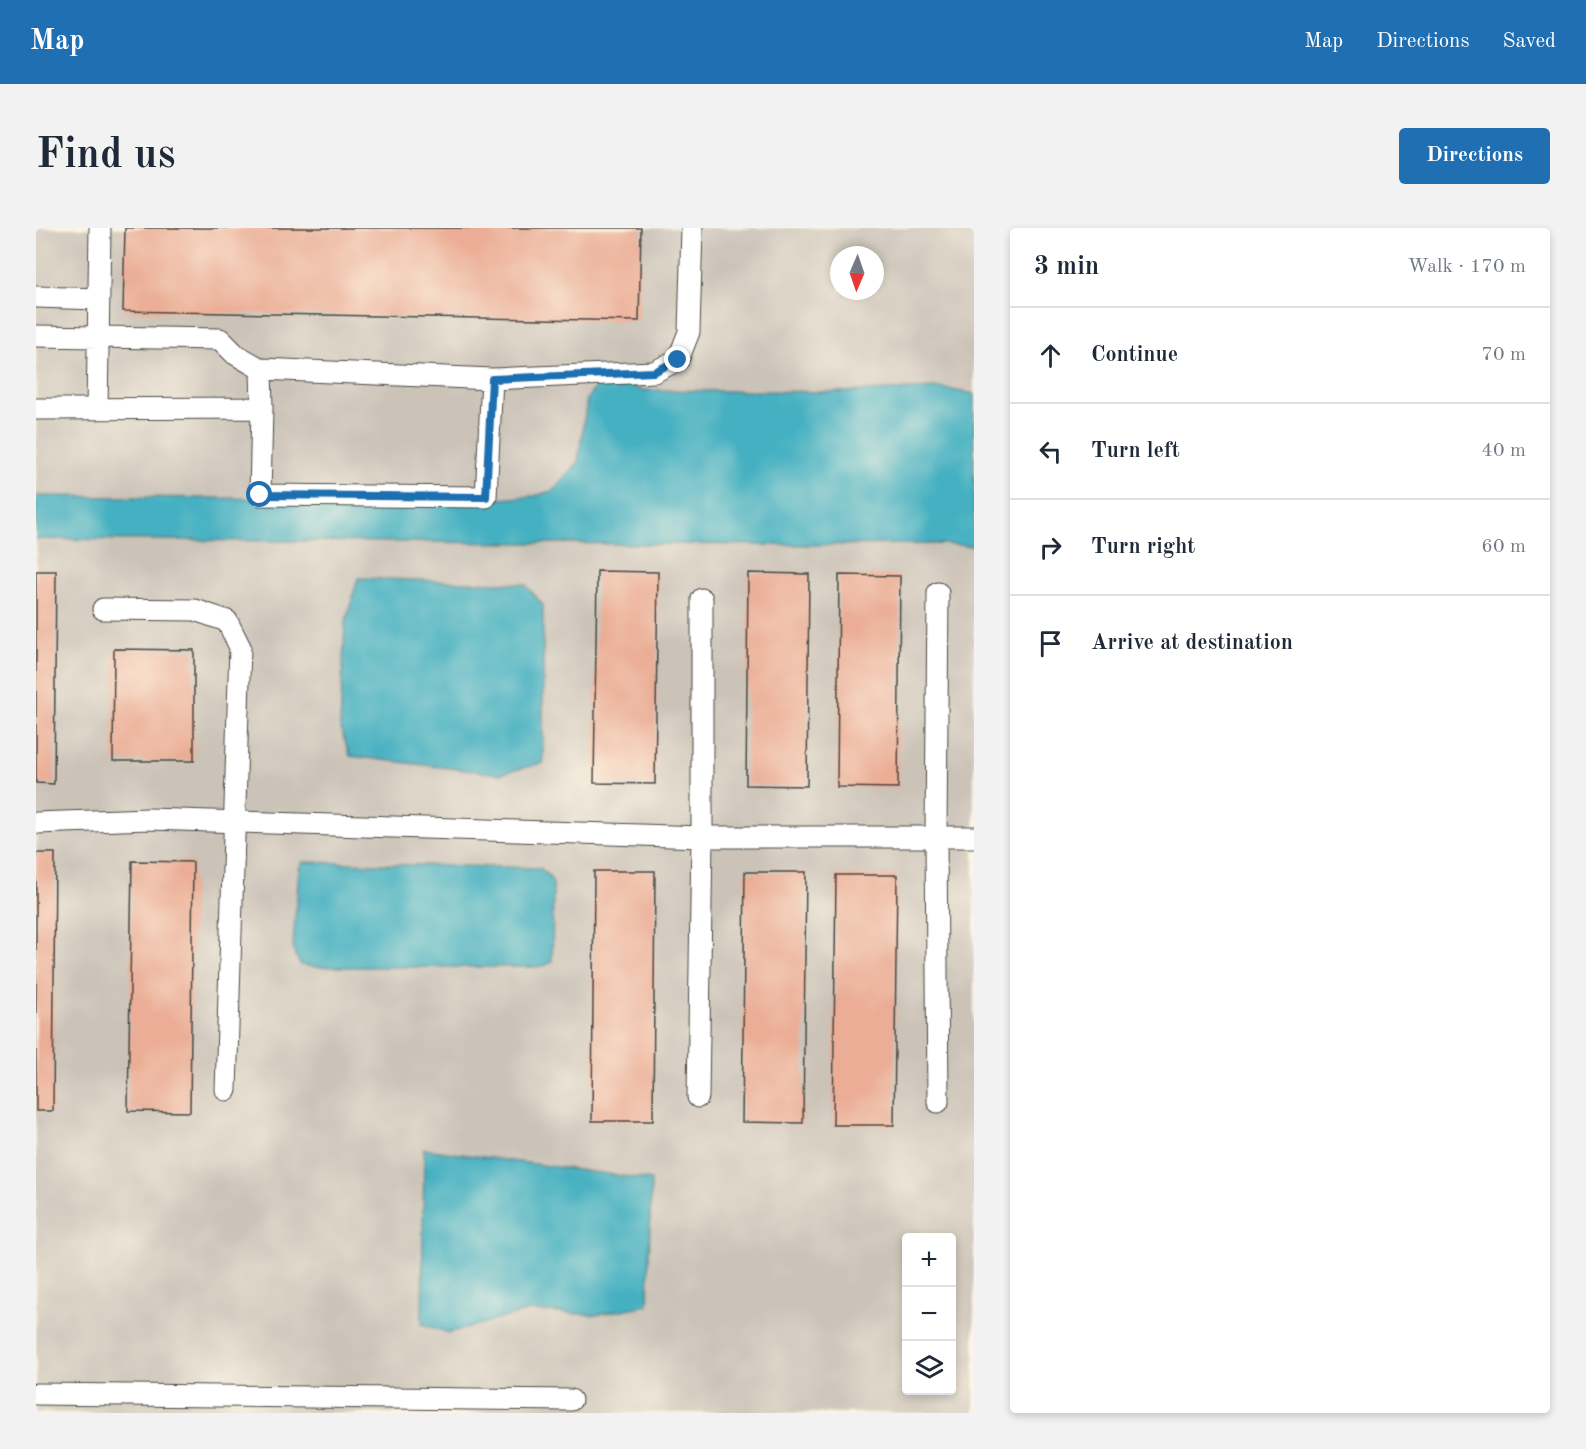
<!DOCTYPE html>
<meta charset="utf-8">
<style>
body{margin:0;font-family:"Old Standard TT",serif;background:#f2f2f3;color:#1f2937}
.controls{position:absolute;right:18px;bottom:18px;display:grid;overflow:hidden;border-radius:6px;box-shadow:0 3px 9px #0003}
.controls button{width:54px;height:54px;display:grid;place-items:center;padding:0;border:0;border-bottom:2px solid #e0e1e3;background:#fff;color:#1f2937;font:30px sans-serif}
.compass{position:absolute;left:794px;top:18px;width:54px;height:54px;border-radius:50%;background:#fff;box-shadow:0 3px 9px #0003;rotate:182deg}
.stop{position:absolute;width:18px;height:18px;margin:-14px;border:4px solid #1f6fb2;border-radius:50%;background:#fff}
.stop.end{background:#1f6fb2;border-color:#fff;box-shadow:0 2px 6px #0008}
.list{margin:0;padding:0;list-style:none}
h2{display:flex;justify-content:space-between;align-items:center;height:78px;margin:0;padding:0 24px;font-size:26px}
h2 small{font-size:20px;font-weight:400;color:#747a83}
.list li{display:grid;grid-template-columns:39px 1fr auto;gap:18px;align-items:center;box-sizing:border-box;height:96px;padding:0 24px;border-top:2px solid #e0e1e3}
.list b{display:block;font-size:22px;white-space:nowrap}
.list em{font-size:20px;font-style:normal;color:#747a83}
.icon{flex:none;width:33px;height:33px;fill:none;stroke:currentColor;stroke-width:2;stroke-linecap:round;stroke-linejoin:round}
.map{position:relative;flex:none;width:938px;height:1185px;overflow:hidden;border-radius:6px}
header{display:flex;align-items:center;gap:36px;box-sizing:border-box;height:84px;padding:0 30px;background:#1f6fb2;color:#fff}
header strong{font-size:28px}
nav{display:flex;gap:33px;margin-inline-start:auto;font-size:21px}
.intro{display:flex;align-items:center;justify-content:space-between;box-sizing:border-box;height:144px;padding:0 36px}
h1{margin:0;font-size:42px}
.button{padding:15px 27px;border-radius:6px;background:#1f6fb2;color:#fff;font-size:21px;font-weight:700}
main{display:flex;gap:36px;padding:0 36px}
aside{flex:1;background:#fff;border-radius:6px;box-shadow:0 3px 9px #0003}
.map>svg:first-child{display:block}
.industrial{fill:#cbc3b8;fill-rule:evenodd}
.water{fill:#44b0c1;stroke:#386e76;stroke-width:1.5}
.building{fill:#ebad95}
.lines{fill:none;stroke-linecap:round;stroke-linejoin:round}
.minor-casing{stroke:#494742;stroke-width:23}
.minor{stroke:#fff;stroke-width:21}
.route{stroke:#1f6fb2;stroke-width:8}
</style>
<header>
<strong>Map</strong>
<nav><a>Map</a><a>Directions</a><a>Saved</a></nav>
</header>
<div class="intro"><h1>Find us</h1><a class="button">Directions</a></div>
<main>
<div class="map">
<svg width="938" height="1185" viewBox="0 0 938 1185">
<rect width="100%" height="100%" fill="#fcf5e5"/>
<filter id="ink" filterUnits="userSpaceOnUse"><feTurbulence type="fractalNoise" baseFrequency=".0167" numOctaves="2"/><feDisplacementMap in="SourceGraphic" scale="12" xChannelSelector="R" yChannelSelector="G"/><feConvolveMatrix kernelMatrix="1 2 1 2 8 2 1 2 1" color-interpolation-filters="sRGB"/></filter>
<filter id="wash" filterUnits="userSpaceOnUse"><feTurbulence type="fractalNoise" baseFrequency=".008" numOctaves="4" result="noise"/><feDisplacementMap in="SourceGraphic" scale="24" xChannelSelector="R" yChannelSelector="G"/><feGaussianBlur stdDeviation="1.35" result="paint"/><feColorMatrix in="noise" values="0 0 0 0 0 0 0 0 0 0 0 0 0 0 0 0 0 1.4 0 .05"/><feComposite in="paint" operator="in"/></filter>
<g filter="url(#wash)">
<rect width="100%" height="100%" fill="#f0e4c7"/>
<path class="industrial" d="M0,0h938v1185h-938zM803,27h36v36h-36zM870,1010h45v152h-45z"/>
<path class="water" d="M568,156l27,2 11,4 199,2 99,-4 34,6v152l-34,-2 -156,1 -748,-6v-43l440,5 59,-5 19,-6 24,-27 9,-64 10,-14z
M322,350l167,6 18,21v158l-44,11 -149,-18 -10,-29 5,-103z
M267,634l237,6 9,8 4,8 -1,78 -6,3 -11,2h-220l-14,-2 -6,-10 -2,-8 6,-78z
M388,921l227,31 -3,125 -52,10 -67,-4 -80,22 -27,-9z"/>
<g id="blocks">
<path class="building" d="M89,0h516l-2,93 -516,-10z
M0,343h20l-2,213 -18,-1z
M561,343l61,1 -3,212 -61,-1z
M712,345l61,1 -2,212 -61,-1z
M803,347l61,1 -2,212 -61,-1z
M78,421l80,1v111h-81z
M0,625h19l-2,258h-17z
M96,633l61,1 -3,250 -62,-1z
M558,643h61l-2,250h-61z
M709,644h61l-3,251 -61,-1z
M800,647h61l-3,250h-61z"/>
</g>
</g>
<g filter="url(#ink)">
<use href="#blocks" fill-opacity="0" stroke="#494742" stroke-width="1.5"/>
<g class="lines">
<g class="minor-casing">
<path id="minor" d="M0,69l63,2
M0,108l184,3 15,15 26,15 1,39 -226,1
M225,141l231,10 -6,118 -226,-2 2,-87
M456,151l162,-7 24,-12 11,-28 3,-104
M61,181l3,-181
M67,381l92,1 32,11 13,26 -14,443
M0,595l113,-4 553,18h272
M662,869l4,-260v-238
M902,874l-2,-266 2,-243
M0,1166l535,6"/>
</g>
<use href="#minor" class="minor"/>
</g>
</g>
<g class="lines" filter="url(#ink)">
<path class="route" d="M224,267l226,2 6,-118 162,-7 24,-12"/>
</g>
</svg>
<div class="controls">
<button>+</button>
<button>−</button>
<button><svg class="icon" aria-label="layers" viewBox="0 0 24 24"><path d="M12 4l9 5-9 5-9-5zM3 14l9 5 9-5"/></svg></button>
</div>
<svg class="compass" viewBox="-18 -18 36 36"><path d="M0-13l5 13h-10z" fill="#e53935"/><path d="M0 13l5-13h-10z" fill="#747a83"/></svg>
<div class="stop" style="left:224px;top:267px"></div>
<div class="stop end" style="left:642px;top:132px"></div>
</div>
<aside>
<h2>3 min<small>Walk · 170 m</small></h2>
<ul class="list">
<li><svg class="icon" aria-label="ahead" viewBox="0 0 24 24"><path d="M12 20V5M6 11l6-6 6 6"/></svg><div><b>Continue</b></div><em>70 m</em></li>
<li><svg class="icon" aria-label="left" viewBox="0 0 24 24"><path d="M17 20v-9H6M10 6l-5 5 5 5"/></svg><div><b>Turn left</b></div><em>40 m</em></li>
<li><svg class="icon" aria-label="right" viewBox="0 0 24 24"><path d="M7 20v-9h11M14 6l5 5-5 5"/></svg><div><b>Turn right</b></div><em>60 m</em></li>
<li><svg class="icon" aria-label="arrive" viewBox="0 0 24 24"><path d="M6 21V4h12l-3 4 3 4H6"/></svg><div><b>Arrive at destination</b></div></li>
</ul>
</aside>
</main>
